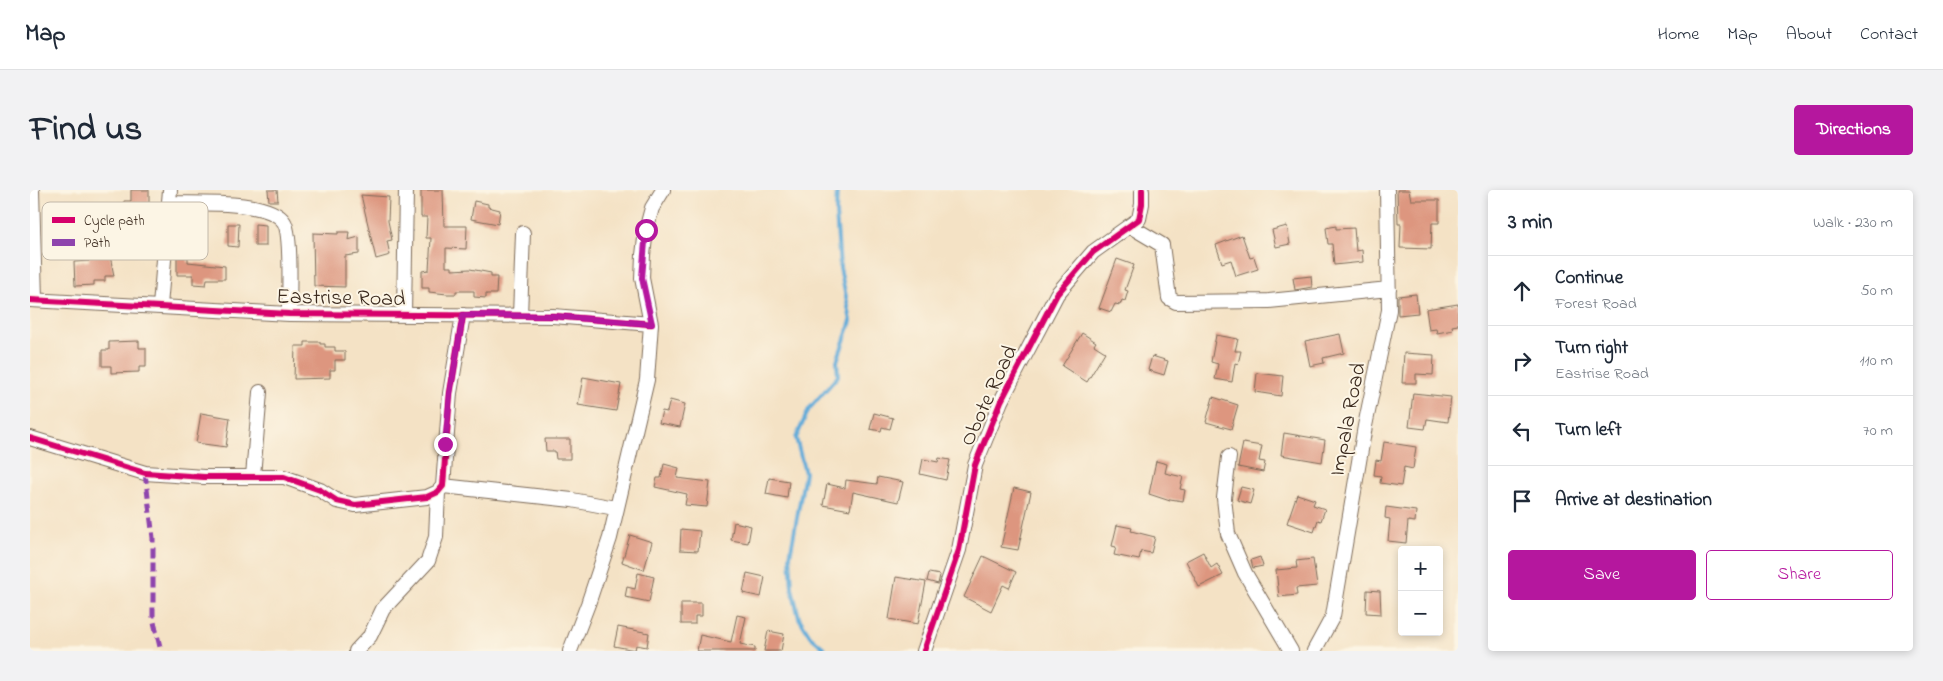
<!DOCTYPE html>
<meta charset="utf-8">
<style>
body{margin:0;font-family:"Indie Flower",sans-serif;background:#f2f2f3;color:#1f2937}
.controls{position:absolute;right:15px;bottom:15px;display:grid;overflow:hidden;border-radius:5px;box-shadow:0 2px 8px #0003}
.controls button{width:45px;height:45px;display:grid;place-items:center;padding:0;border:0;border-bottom:1px solid #e0e1e3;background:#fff;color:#1f2937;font:25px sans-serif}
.stop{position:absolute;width:15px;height:15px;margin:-11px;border:4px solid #b5179e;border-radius:50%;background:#fff}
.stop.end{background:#b5179e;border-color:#fff;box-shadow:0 1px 5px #0008}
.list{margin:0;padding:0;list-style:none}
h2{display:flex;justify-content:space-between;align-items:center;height:65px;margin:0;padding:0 20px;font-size:21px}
h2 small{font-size:16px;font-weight:400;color:#747a83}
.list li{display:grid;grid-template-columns:32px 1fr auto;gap:15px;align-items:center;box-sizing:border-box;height:70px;padding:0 20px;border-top:1px solid #e0e1e3}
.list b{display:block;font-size:19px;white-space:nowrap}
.list p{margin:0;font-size:16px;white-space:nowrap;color:#747a83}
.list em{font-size:16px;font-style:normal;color:#747a83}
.actions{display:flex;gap:10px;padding:15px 20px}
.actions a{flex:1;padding:11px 0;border:1px solid #b5179e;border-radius:5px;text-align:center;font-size:18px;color:#b5179e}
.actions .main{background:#b5179e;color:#fff}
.icon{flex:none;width:28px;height:28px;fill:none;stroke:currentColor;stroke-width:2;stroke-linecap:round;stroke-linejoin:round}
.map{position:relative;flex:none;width:1428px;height:461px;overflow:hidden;border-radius:5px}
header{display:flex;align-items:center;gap:30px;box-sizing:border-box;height:70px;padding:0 25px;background:#fff;border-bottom:1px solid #e0e1e3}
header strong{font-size:24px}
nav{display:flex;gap:28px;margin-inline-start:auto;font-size:18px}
.intro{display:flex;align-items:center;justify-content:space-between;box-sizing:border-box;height:120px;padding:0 30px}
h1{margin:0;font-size:35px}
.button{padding:12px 22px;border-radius:5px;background:#b5179e;color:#fff;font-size:18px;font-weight:700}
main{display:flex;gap:30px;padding:0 30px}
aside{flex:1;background:#fff;border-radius:5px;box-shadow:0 2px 8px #0003}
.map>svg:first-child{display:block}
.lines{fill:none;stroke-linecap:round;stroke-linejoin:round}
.stream{stroke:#60abd9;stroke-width:4}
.building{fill:#dd967f}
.minor-casing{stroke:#7c6a58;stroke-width:16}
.minor{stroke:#fff;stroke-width:14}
.quiet{stroke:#8e44ad;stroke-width:5;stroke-dasharray:10 5;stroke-linecap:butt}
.cycleway-casing{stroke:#fcf5e5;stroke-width:9}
.cycleway{stroke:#d6006c;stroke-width:6}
.route{stroke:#b5179e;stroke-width:6}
.labels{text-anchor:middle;stroke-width:4;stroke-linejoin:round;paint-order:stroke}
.street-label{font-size:22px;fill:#3b2a1e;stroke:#fcf5e5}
.key{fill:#fcf5e5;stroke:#c2b8a9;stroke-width:1}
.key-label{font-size:14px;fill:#3b2a1e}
</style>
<header>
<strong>Map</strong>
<nav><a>Home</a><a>Map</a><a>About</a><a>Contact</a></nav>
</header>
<div class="intro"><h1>Find us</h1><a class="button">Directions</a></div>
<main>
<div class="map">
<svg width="1428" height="461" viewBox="0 0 1428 461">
<rect width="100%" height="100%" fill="#fcf5e5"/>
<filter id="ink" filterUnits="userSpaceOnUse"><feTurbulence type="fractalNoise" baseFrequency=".02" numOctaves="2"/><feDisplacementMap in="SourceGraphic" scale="10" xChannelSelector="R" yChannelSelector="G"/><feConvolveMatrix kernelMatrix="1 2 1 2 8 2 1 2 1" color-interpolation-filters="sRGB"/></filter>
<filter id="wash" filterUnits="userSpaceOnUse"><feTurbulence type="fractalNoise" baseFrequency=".0096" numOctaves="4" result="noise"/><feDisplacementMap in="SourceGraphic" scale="20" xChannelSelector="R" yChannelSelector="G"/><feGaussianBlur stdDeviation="1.12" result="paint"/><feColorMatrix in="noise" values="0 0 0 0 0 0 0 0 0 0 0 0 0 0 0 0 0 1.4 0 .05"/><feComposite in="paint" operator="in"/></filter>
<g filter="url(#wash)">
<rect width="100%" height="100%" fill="#f4e2c5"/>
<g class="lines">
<path class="stream" d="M793,461l1,-3 -14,-12 -11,-18 -7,-30 -2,-32 15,-83 -9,-35 13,-29 29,-33 -1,-15 14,-40 -11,-53 -4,-55 1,-23"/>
</g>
<g id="blocks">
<path class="building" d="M101,0h18v20h7v11h-27v-6h-5v-14h7z
M238,0h9l1,11h-9z
M391,0h22l1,36h23l-1,23 -20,-1v19h6v3l18,-1 21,4v4h6l-1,17h-10v4l-12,-1v-6h-18v3h-9l-18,-2v-4h-7v-17l7,-1 2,-32h-5l1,-21h-6z
M1367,0h12l2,10h28v23h-7l-1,26 -31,-1 1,-24h-3z
M331,5l28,2 -1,24 4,19 -5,1 3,14 -14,4z
M444,11l14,3v3l12,3 -2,14 -27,-5z
M198,34h11l-1,23 -10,-1z
M225,34l11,1v21h-11z
M1257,36l3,18 -14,3 -4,-17z
M1306,36v3l18,-1 2,23 6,-1 1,12 -29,3 -2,-21h-4l-2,-16z
M308,42h11l-1,8 11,-3v17l-14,2v31l-31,-1 -1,-53 25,1z
M84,44l1,11h-7l6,31h-9v5h-11v4l-19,1 -1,-24 15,-1 -1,-26z
M1212,45l8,23 4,-1 4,12 -22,7 -5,-16 -9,3 -6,-18z
M147,67h11v5l37,4v13h-18l-1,6 -13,-1v-9h-16z
M1087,69l17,6 -9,25 3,1 -3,10 -3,-1 -2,5 -5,-1 -4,8 -12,-4z
M1281,86l1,11 -17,3 -2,-12z
M1386,104l2,19 -20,2v-19z
M1428,114v21l-6,1 1,4 -16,3 -1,-4 -7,1 -3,-21z
M1052,143l14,9 -2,3 11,7 -18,30 -25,-16z
M1310,144l4,19 -21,5 1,5 -14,3 -5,-25z
M1186,145l22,4 -3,12h6l-3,13 -3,-1 -3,19 -17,-3 3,-15 -7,-2z
M109,151v7h7v19h-7v5l-28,1v-7h-9v-16h7v-8z
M275,152h15v2h5v3h10v4h10v9h-10v10h-5v8l-36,1 1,-33h10z
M1374,163l30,2 -1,20 -17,-1v9h-14z
M1122,166l16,5 -4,14 -16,-5z
M1227,183l26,3 -2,20 -26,-4z
M553,187l38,7 -5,27 -38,-6z
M1383,203l38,4 -3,25 -21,-3 -2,10 -16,-2z
M1183,207l25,8 -7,24 -25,-7z
M640,210l15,4 -5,23 -21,-4 3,-12 5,1z
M171,223l29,5 -4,29 -30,-4z
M844,223l19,5 -3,11 -8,-2 -1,4 -11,-2z
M1254,243l41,7 -3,22 -41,-7z
M515,249h25v20h-14l-1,-8h-9z
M1354,252l32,5 -3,22 -9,-2 -3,19 -21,-3 1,-7 -7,-1 2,-15 5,1z
M1213,253l19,3 -3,15 6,1 -2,10 -25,-5z
M909,268l11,2 -4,20 -26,-6 3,-15 15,3z
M1126,271l11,3 -2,9 18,4 -3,12 5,1 -2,11 -13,-2v2l-21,-7z
M634,274l15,4 -2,10 33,4 -3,25 -22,-2 2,-11 -32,-7 2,-9h4z
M848,287l25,5 -5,20 -45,-10 -3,18 -27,-5 4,-21 18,4 1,-8 31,4z
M739,288l20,3 -2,17 -21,-4z
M1211,297l13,3 -4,14 -13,-4z
M984,298l17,4 -13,58 -17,-3z
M1267,304l18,6 -2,5 12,4 -4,12 -3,-1 -4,12 -27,-9z
M1356,317l30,4 -1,11 -7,-1 -2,22 -18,-2 2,-22 -5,-1z
M704,332l17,4 -3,17 -17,-3z
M1087,335l15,3 -1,3 24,6 -4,16 -10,-2 -2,9 -25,-5 2,-8 -4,-1z
M651,339l19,2 -2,20 -18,-1z
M600,345l22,7 -8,28 -22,-8z
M1173,362l8,16 6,-4 6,11 -24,12 -13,-26z
M953,366l33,16 -7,16 -6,-3 -12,26 -27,-14z
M1230,367l3,9 -10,2 -2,-8z
M1283,369l4,27 -21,2 1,7 -18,2 -3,-27 21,-2 -1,-7z
M608,383l16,4 -5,25 -24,-5 2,-10 8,2z
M717,383l18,4 -4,20 -18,-4z
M899,383l11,2 -2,9 -11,-3z
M866,387l30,5 -8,42 -29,-5z
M1337,400l13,1 1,23 -15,-1z
M651,413h21v13h-7v8h-14z
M707,425l9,2 -6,27 15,3v4h-58l3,-16 31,7z
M588,437l31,6 -2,14 -11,-2 -1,5 -21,-4z
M738,441l16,3 -3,17h-17z"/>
</g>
</g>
<g filter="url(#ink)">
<use href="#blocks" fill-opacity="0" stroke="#7c6a58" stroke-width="1"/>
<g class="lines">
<g class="minor-casing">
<path id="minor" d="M2,0l3,110
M139,13c26,1 100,-4 115,19 8,12 5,74 5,92
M1100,36l32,19 7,53 7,4 93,-1 120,-12
M0,110l259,14 264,2 98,8
M130,116l10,-116
M374,125l2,-125
M490,126l3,-83
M0,248l115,35 59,4h80l36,13 17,11 18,4 72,-8 11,-5 5,-6 7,-93 13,-78
M1199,267l-5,41 4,36 17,39 46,78
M223,286l7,-84
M413,296l129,14 43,8
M326,461l14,-15 13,-27 45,-48 8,-24 2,-45
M540,461l18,-47 22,-66 37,-158 4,-56 -9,-46 1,-23 3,-25 6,-22 11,-18
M894,461l35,-101 16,-85 26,-64 56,-107 36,-42 46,-33 3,-15v-14
M1284,461l19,-35 32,-190 24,-116 -2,-120"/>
</g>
<use href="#minor" class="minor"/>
<path class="quiet" d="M115,283l8,65v80l8,33"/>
<g class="cycleway-casing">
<path id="cycleway" d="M0,110l259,14 264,2 98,8
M0,248l115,35 59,4h80l36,13 17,11 18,4 72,-8 11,-5 5,-6 7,-93 13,-78
M894,461l35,-101 16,-85 26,-64 56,-107 36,-42 46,-33 3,-15v-14"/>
</g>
<use href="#cycleway" class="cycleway"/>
</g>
</g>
<g class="lines" filter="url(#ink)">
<path class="route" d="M415,254l5,-50 13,-79 90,1 99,8 -10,-46 4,-48"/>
</g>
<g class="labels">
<g class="street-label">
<text transform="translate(311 106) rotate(1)" y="8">Eastrise Road</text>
<text transform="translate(957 205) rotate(-65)" y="8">Obote Road</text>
<text transform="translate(1316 229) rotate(-79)" y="8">Impala Road</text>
</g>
</g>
<rect x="12" y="12" width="166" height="58" rx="8" class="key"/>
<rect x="22" y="27" width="23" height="6" fill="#d6006c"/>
<rect x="22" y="49" width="23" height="7" fill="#8e44ad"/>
<g class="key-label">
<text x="54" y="35">Cycle path</text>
<text x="54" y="57">Path</text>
</g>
</svg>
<div class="controls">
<button>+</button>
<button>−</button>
</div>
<div class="stop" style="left:616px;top:40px"></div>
<div class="stop end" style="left:415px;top:254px"></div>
</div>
<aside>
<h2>3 min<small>Walk · 230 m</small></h2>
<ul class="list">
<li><svg class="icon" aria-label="ahead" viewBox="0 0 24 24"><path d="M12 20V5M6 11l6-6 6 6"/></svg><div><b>Continue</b><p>Forest Road</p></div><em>50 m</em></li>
<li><svg class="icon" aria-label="right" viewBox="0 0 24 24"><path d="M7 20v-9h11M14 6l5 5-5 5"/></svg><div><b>Turn right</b><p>Eastrise Road</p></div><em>110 m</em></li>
<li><svg class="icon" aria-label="left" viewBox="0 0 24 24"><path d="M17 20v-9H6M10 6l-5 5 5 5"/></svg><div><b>Turn left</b></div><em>70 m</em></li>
<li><svg class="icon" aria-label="arrive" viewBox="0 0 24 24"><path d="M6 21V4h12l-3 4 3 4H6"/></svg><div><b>Arrive at destination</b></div></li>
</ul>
<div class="actions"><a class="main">Save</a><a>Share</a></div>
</aside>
</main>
